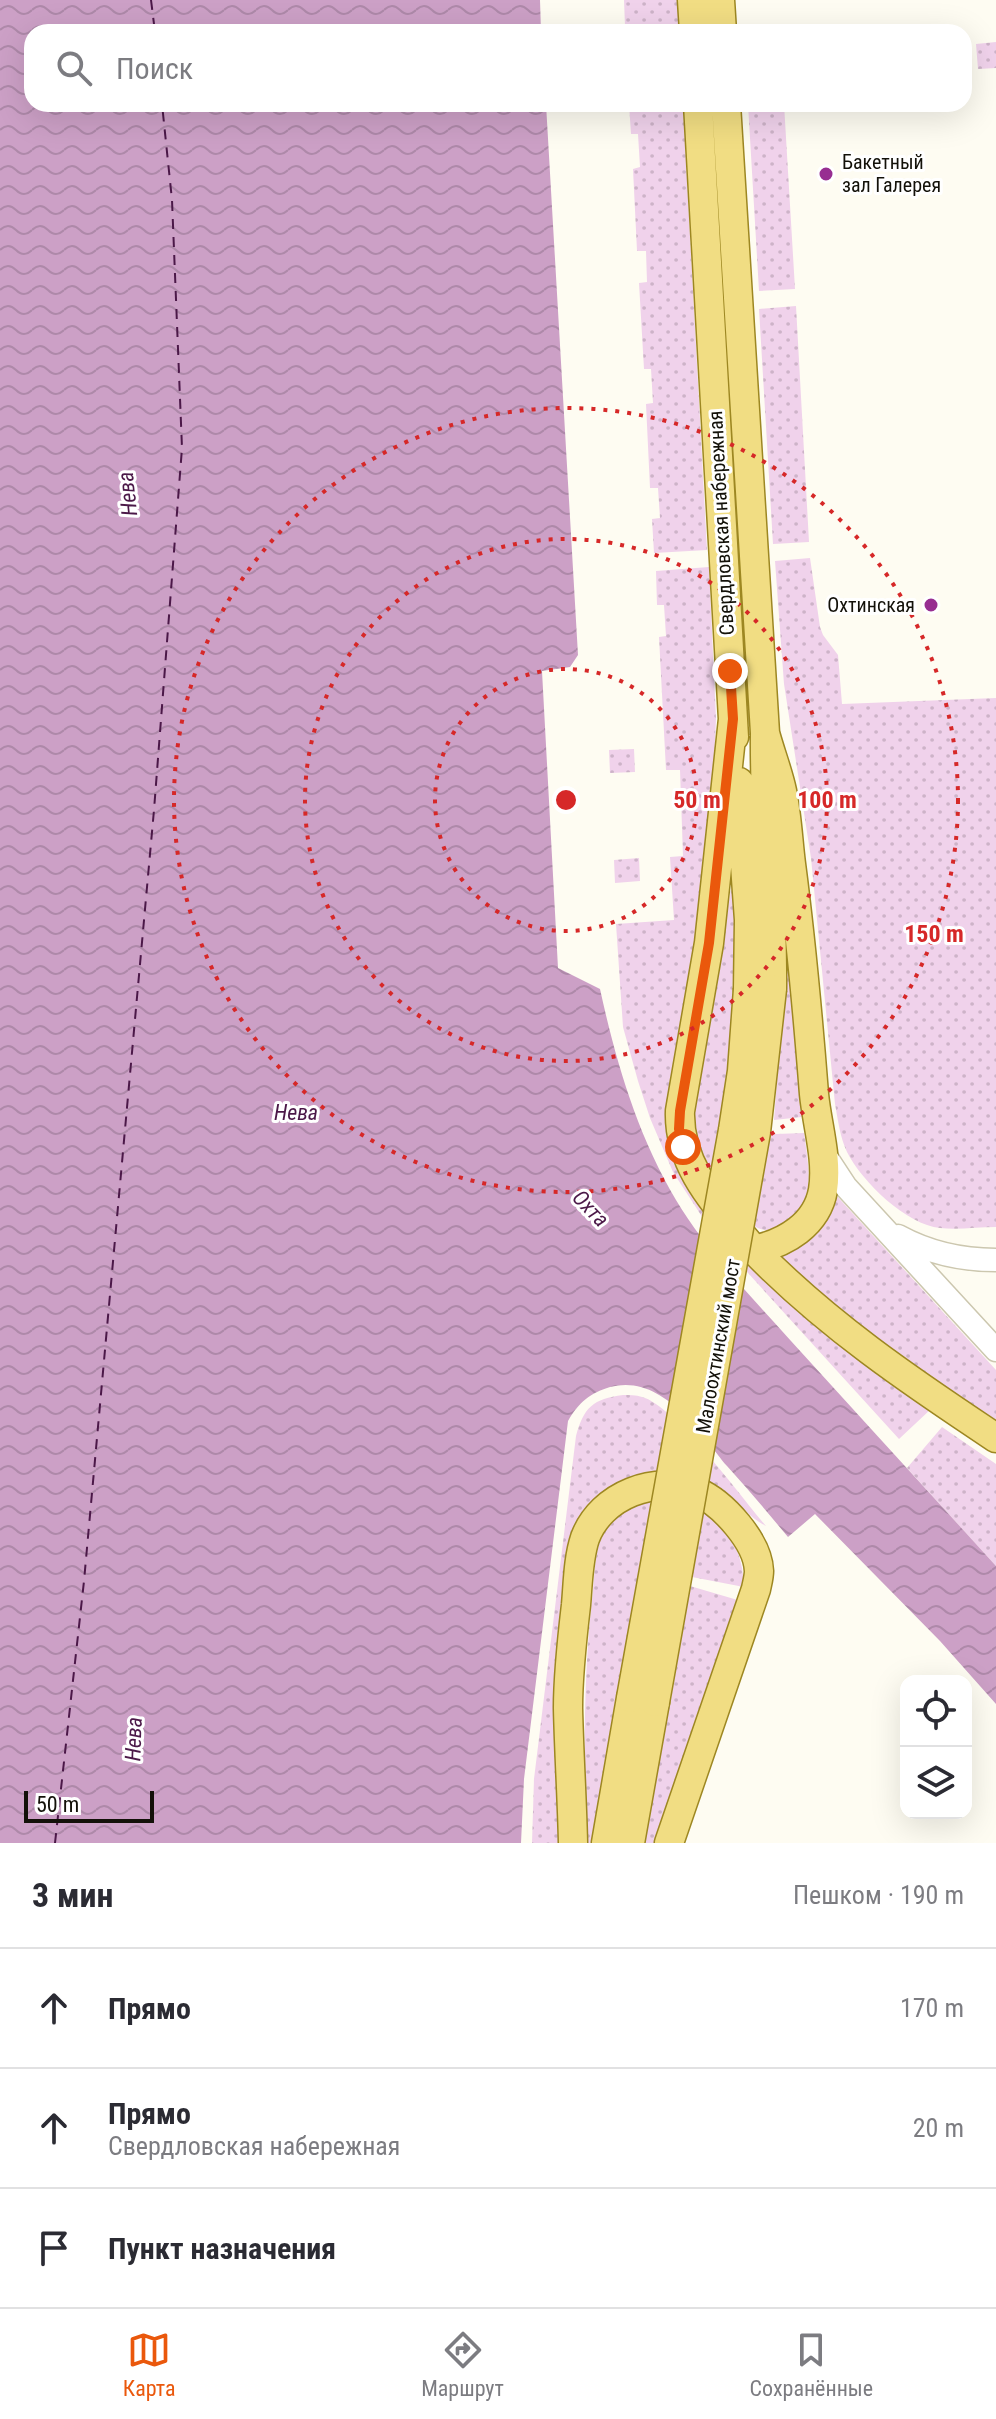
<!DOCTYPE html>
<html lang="ru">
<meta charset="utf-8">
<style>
body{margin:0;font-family:"Roboto Condensed",sans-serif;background:#f2f2f3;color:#2b2b33}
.controls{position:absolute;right:24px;bottom:24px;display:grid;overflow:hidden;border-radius:16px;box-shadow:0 8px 32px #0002}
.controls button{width:72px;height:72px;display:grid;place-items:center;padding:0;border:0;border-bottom:2px solid #e1e1e2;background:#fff;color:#2b2b33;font:40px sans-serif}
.scale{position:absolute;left:24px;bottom:20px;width:130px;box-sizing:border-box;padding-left:8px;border:4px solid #131109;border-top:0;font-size:22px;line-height:28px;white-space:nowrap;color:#131109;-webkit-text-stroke:6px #fff;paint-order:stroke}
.stop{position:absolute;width:24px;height:24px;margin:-18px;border:6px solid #ea580c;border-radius:50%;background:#fff}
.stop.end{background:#ea580c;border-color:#fff;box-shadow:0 2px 8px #0008}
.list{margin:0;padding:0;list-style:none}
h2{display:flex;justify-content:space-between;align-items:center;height:104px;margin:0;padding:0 32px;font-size:34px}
h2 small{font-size:26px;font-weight:400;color:#7c7c81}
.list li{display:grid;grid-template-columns:52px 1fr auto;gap:24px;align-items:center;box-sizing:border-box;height:120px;padding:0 32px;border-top:2px solid #e1e1e2}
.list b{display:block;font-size:30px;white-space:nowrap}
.list p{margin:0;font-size:26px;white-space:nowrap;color:#7c7c81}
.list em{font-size:26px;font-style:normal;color:#7c7c81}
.icon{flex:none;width:44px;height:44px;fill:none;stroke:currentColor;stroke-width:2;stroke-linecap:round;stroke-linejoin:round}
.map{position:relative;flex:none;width:996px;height:1843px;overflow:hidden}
.search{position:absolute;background:#fff;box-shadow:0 8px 32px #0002;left:24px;right:24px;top:24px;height:88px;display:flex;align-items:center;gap:20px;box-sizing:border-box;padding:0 28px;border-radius:24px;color:#7c7c81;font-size:30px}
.sheet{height:464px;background:#fff}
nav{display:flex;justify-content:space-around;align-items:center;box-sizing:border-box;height:112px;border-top:2px solid #e1e1e2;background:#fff;font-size:22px;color:#7c7c81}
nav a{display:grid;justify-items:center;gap:4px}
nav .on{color:#ea580c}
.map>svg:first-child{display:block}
.grass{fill:url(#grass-dots)}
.water{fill:url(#water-waves)}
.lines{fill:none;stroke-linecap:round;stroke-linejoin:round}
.ferry{stroke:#4b1848;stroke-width:2;stroke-dasharray:10 8;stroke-linecap:butt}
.minor-casing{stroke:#ccc7af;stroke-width:25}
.major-casing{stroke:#9d8722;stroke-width:31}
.minor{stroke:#fff;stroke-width:22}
.major{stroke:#f1dd83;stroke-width:28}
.major-bridge-casing{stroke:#9d8722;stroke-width:31;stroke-linecap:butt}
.major-bridge{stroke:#f1dd83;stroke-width:28}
.route{stroke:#ea580c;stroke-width:10}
.ring{fill:none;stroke:#d62828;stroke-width:4;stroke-dasharray:4 8}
.poi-dot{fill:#972e91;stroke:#fff;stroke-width:3}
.labels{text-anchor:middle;stroke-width:6;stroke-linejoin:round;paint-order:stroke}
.poi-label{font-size:20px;fill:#131109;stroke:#fff;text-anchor:start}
.street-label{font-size:20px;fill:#131109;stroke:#fff}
.water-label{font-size:22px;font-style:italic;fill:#4b1848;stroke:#fff}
.centre{fill:#d62828;stroke:#fff;stroke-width:4}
.ring-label{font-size:24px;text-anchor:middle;font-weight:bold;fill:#d62828;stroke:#fff;stroke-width:6;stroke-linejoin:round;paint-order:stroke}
</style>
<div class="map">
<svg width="996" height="1843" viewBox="0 0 996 1843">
<defs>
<pattern id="grass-dots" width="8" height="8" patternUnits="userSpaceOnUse" patternTransform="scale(2)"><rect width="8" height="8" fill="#f0d2eb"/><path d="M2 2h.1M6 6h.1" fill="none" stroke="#cdb3c8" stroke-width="1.8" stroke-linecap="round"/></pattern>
<pattern id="water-waves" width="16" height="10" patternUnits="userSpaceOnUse" patternTransform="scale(2)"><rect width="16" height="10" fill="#cca0c6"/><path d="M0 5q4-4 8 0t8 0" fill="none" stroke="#ae89a9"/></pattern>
</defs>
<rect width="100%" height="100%" fill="#fefcf2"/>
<path class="grass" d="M624,0h54l1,24 -54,2z
M996,42v26l-18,1 -2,-25z
M629,104h54l24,446 -53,3 -2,-34 8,-1 -2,-30h-8l-4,-84 7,-1 -2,-34h-7l-5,-86 8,-1 -1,-31h-9l-4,-82 7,-2 -2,-33h-7z
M748,104h36l11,185 -36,2z
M796,306l13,236 -36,2 -14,-235z
M810,558l10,69 3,8 15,20 4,49 154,-6v529c-18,0 -38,3 -56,1 -33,-3 -78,-46 -93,-76 -7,-15 -9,-32 -12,-48l-24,-246 -27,-174 -9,-123z
M709,567l7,152 -6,136 -42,253 45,112 -3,9 -37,-57 -23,-54 -12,-37 -15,-54 -7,-103 58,-4 -4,-63 13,-1 -3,-86h-14l-7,-133 7,-1 -2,-31h-7l-1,-34z
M634,749l1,23 -25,1 -1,-23z
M639,858l1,23 -25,2 -1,-23z
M733,878h2c-1,86 -3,172 -14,258l83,-3c4,31 15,76 -22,92 -12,6 -18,7 -30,0l-52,-67 -8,-47z
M785,972h4l13,145 -28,3z
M834,1193l162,177v54l-110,-75 -109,-92z
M739,1253l192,156 -32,30 -161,-177z
M623,1395c6,0 13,0 19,2 32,8 100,101 124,129 -16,-8 -25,-21 -39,-31 -27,-22 -68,-33 -100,-15 -10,6 -20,15 -31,22l-34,341h-30l2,-64 42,-343c8,-29 17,-37 47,-41z
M942,1427l54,37v102l-89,-98z
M654,1496l-60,347h-8c-2,-86 -3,-167 7,-253 2,-21 2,-47 15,-65 11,-16 29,-21 46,-29z
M703,1508c27,22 40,44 41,79l-52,-10z
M690,1586l51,15 -86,242h-14l24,-139 5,1z"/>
<path class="water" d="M0,0h540l1,32h-509v72h514l32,551 -8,12 -28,4 16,297 42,21c16,73 37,145 76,211 31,52 75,96 115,141 68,75 137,150 205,225v138l-56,-63 -125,-127 -27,23c-20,-24 -40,-48 -61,-71 -28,-34 -65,-93 -117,-79 -20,6 -31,15 -42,34l-44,358 -3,64h-521z"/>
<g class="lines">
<path class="ferry" d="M151,0l4,32
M55,1843l29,-262 70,-771 28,-362 -10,-248 -10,-96"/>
<g class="minor-casing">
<path id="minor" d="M823,1152l23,35 150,163
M898,1236c31,17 62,24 98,24"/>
</g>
<g class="major-casing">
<path id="major" d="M692,0l2,32
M720,0l2,32
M698,104l36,633
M726,104l39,629c-1,86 8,170 7,256
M733,719l-24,224 -29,168c-2,58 40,97 74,139 31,-7 63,-25 69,-60 5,-31 -6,-65 -9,-96 -6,-77 -13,-154 -23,-230 -3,-24 -4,-49 -9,-73 -4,-19 -12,-39 -17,-58
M739,782l10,138 -1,69
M754,1250c72,74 156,131 242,188
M573,1843c-1,-45 -4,-90 -5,-135 0,-34 4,-69 8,-103 2,-22 2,-46 9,-67 16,-43 71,-64 112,-46 26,11 61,50 62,79 0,6 -2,13 -3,18l-87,254
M606,1843l25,-145
M630,1843l25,-141"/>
</g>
<use href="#minor" class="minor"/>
<use href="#major" class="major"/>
<g class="major-bridge-casing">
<path id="major-bridge" d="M631,1698l102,-568 9,-59 6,-82
M655,1702l101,-570 16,-143"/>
</g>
<use href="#major-bridge" class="major-bridge"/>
</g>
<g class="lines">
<path class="route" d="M683,1147l-4,-18 1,-18 29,-168 24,-224 -3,-48"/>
</g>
<g class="ring">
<circle cx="566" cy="800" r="131"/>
<circle cx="566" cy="800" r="261"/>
<circle cx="566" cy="800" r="392"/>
</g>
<g class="poi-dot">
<circle cx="826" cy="174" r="8"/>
<circle cx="931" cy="605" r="8"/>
</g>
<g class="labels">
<g class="poi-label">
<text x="842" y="169">Бакетный<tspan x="842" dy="23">зал Галерея</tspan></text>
<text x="915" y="612" text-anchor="end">Охтинская</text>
</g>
<g class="street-label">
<text transform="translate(721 523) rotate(-93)" y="7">Свердловская набережная</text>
<text transform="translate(718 1346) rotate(-80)" y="7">Малоохтинский мост</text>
</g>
<g class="water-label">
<text transform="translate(127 494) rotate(-96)" y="8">Нева</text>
<text x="296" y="1120">Нева</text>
<text transform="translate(591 1208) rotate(46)" y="8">Охта</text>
<text transform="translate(133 1739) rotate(-88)" y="8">Нева</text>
</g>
</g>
<circle cx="566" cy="800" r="12" class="centre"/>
<g class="ring-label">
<text x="697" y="808">50 m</text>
<text x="827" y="808">100 m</text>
<text x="934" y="942">150 m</text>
</g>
</svg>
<div class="controls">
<button><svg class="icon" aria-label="locate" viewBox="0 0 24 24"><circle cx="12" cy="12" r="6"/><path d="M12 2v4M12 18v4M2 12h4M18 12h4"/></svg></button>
<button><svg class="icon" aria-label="layers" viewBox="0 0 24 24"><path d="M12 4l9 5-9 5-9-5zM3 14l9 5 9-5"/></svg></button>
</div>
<div class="scale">50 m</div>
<div class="stop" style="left:683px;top:1147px"></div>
<div class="stop end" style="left:730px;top:671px"></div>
<div class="search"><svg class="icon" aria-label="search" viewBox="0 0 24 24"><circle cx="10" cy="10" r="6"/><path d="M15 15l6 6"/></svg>Поиск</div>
</div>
<section class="sheet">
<h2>3 мин<small>Пешком · 190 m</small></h2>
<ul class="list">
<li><svg class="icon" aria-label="ahead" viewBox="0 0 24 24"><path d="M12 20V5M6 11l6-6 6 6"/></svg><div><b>Прямо</b></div><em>170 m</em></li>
<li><svg class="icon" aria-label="ahead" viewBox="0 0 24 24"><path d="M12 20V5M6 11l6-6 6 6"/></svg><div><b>Прямо</b><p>Свердловская набережная</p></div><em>20 m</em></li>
<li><svg class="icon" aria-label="arrive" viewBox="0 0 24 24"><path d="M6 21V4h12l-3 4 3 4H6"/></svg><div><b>Пункт назначения</b></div></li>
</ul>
</section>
<nav>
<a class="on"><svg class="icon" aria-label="map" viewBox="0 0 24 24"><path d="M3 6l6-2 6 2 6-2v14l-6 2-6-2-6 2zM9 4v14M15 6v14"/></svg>Карта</a>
<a><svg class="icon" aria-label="directions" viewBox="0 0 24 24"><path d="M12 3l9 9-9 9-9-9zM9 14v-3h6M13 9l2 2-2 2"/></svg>Маршрут</a>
<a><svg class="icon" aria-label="saved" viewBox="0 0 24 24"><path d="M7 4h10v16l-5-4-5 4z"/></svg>Сохранённые</a>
</nav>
